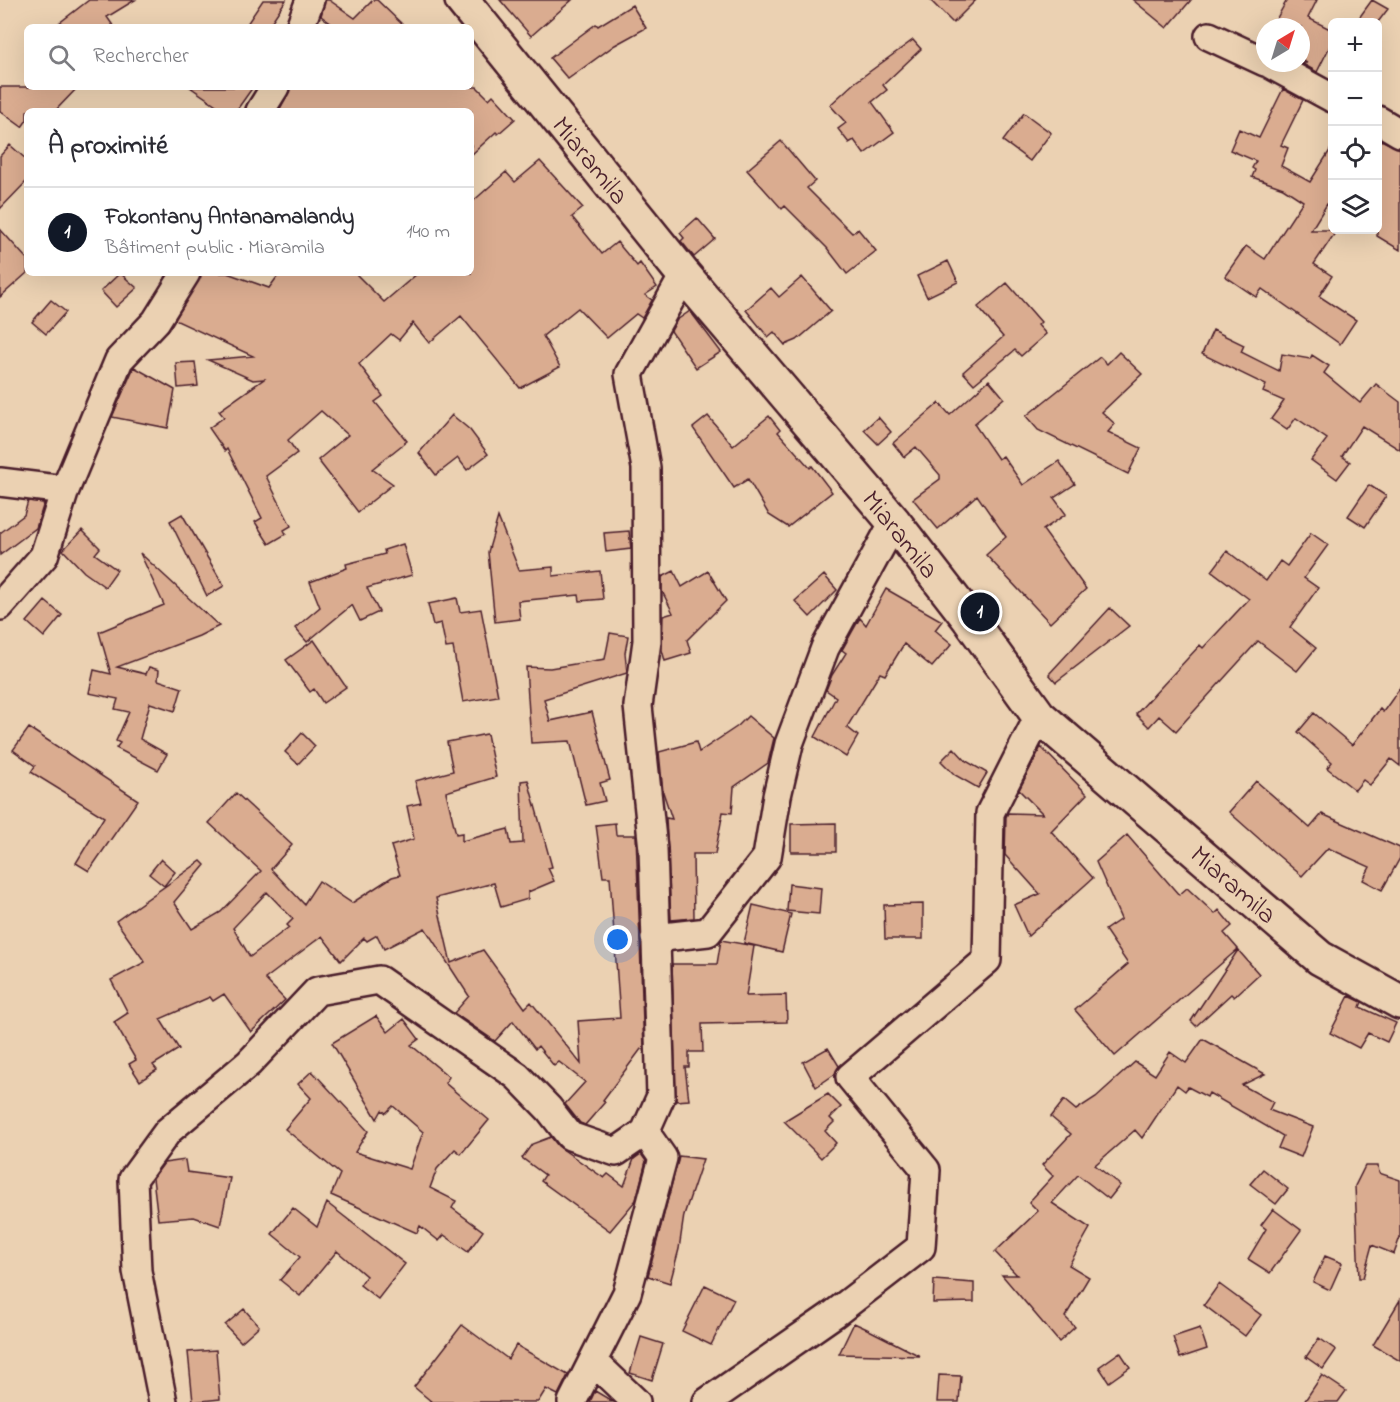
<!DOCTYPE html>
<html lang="fr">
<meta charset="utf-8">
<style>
body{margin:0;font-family:"Indie Flower",sans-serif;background:#f2f2f3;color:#2b2b33}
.controls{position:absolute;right:18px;top:18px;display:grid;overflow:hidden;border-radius:9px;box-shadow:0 6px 24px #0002}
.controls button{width:54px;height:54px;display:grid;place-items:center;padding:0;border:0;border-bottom:2px solid #e1e1e2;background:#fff;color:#2b2b33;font:30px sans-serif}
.compass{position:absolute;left:1256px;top:18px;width:54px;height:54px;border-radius:50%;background:#fff;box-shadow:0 6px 24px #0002;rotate:38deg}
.you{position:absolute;left:618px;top:940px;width:21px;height:21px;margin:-15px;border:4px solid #fff;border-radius:50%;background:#1a73e8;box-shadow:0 0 0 9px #1a73e833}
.badge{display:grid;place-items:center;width:39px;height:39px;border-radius:50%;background:#111827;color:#fff;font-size:20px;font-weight:700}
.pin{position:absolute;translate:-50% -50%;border:3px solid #fff;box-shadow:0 2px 6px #0006}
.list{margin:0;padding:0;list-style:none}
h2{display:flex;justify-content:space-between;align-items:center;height:78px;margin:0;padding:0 24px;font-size:26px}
h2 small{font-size:20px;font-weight:400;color:#7c7c81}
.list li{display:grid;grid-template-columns:39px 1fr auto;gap:18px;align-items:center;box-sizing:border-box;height:90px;padding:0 24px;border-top:2px solid #e1e1e2}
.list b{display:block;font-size:22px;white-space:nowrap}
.list p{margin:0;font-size:20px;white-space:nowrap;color:#7c7c81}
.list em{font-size:20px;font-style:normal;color:#7c7c81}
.icon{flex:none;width:33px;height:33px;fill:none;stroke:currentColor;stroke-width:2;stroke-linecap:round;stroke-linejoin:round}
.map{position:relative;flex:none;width:1400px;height:1402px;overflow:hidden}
.search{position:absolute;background:#fff;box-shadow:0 6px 24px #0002;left:24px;top:24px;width:450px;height:66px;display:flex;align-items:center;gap:15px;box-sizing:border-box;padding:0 21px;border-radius:9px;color:#7c7c81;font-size:22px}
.panel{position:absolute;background:#fff;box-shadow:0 6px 24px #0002;left:24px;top:108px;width:450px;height:168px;border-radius:9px}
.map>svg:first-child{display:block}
.building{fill:#daac90;stroke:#4a1f2b;stroke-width:1.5;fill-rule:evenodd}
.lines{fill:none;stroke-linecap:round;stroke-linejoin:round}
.minor-casing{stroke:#4a1f2b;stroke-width:32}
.primary-casing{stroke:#4a1f2b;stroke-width:38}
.minor{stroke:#ebd1b2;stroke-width:27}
.primary{stroke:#ebd1b2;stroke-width:33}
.labels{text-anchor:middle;stroke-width:4.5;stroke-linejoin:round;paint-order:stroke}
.street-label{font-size:27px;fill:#4a1f2b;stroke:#ebd1b2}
</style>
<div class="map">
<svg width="1400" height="1402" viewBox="0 0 1400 1402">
<rect width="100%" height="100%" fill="#ebd1b2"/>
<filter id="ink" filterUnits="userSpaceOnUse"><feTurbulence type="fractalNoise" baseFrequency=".0167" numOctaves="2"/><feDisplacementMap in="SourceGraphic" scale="12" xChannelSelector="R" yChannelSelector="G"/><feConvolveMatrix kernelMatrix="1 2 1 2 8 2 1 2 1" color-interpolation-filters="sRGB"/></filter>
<g filter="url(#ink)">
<path class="building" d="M89,0h46l-28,17 7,10h-60z
M263,0h23l-18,27h-23z
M325,0h4l26,18 18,-18h4l28,27h-69l-15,-11z
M500,0h72l-41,36z
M930,0h46l-23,23z
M1133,0h58l-24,28z
M1287,0h30l-9,18 24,12v12l-15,30 -16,-9h6l-6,-3v-33h-29z
M1372,0l16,9 -10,13h-22z
M632,5l14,23 -31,17 -47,34 -18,-21 46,-34 2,2z
M913,40l8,9 -38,36 4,5 -15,12 22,30 -30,22 -10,-14 -5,3 -11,-14 8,-6 -16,-18 24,-22z
M0,87h78l-23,24h-28v9l-5,7 -22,-16z
M190,87h63l-17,24h-11z
M291,87h186l12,12 4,-4 22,24 -17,15 -2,-2 -25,23v-44h-192z
M1283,89l20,11 -22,45 7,3 -7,18 29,16 22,-35v49l-21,34h26l-23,34 18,12 -13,20 37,24 -16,24 -78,-55 -6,8 -31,-21 21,-30 19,13 38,-58 -20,-13 -31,-11 3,-7 -3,-2 4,-7 -26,-11 9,-21 20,9z
M1024,113l27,20 -21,28 -27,-20z
M1377,138l23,11v101l-23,-14z
M781,141l34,40 -8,7 45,45 6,-4 18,22 -29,23 -20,-26 -42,-42 -3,3 -35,-39z
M10,145l17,15v21l-27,28v-53z
M540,161l43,47 -11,9 30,37 15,-12 20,24 3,-3 17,24 -12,8 7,5 -10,18 -6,-4 -29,24 -29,-30 -35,28 17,31 -40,21 -59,-72 -32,27 -16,-20 -14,17 -8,-6 -32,30 24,32 -8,6 32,39 -35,28 21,15 -35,28 -40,-52 30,-25 -27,-24 -33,29 9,13 -31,23 25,50 -7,4 2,4 -17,10 -14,-22 7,-4 -35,-69 -2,2 -16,-23 15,-11 -5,-6 45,-32 -11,1 -45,-20 45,-4 -78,-36 27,-47h25l42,15 11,-15h75l29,29 34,-29h53v-70l35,-31 9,10z
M697,218l18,21 -21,18 -13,-16 3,-3 -4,-5z
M0,229l27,30v14l-27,24z
M948,261l10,21 -31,15 -10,-21z
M120,273l17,15 -21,19 -15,-16z
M802,277l29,34 -34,29 -12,5 -11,-13 -6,5 -22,-27 25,-22 8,9z
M1007,283l34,39 -3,3 8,9 -25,22 -6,-6 -41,34 -11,-12 40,-35 -25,-30z
M51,300l15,12 -20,22 -14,-12z
M690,311l31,41 -25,16 -25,-37 6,-11z
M1213,330l31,15 -3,7 38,19 3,-17 28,5 2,-4 17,11 -5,7 36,30 16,-19 24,18v48l-38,-24 -20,30 8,6 -13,17 -26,-19 16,-21 -31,-21 -9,12 -16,-11 13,-18 -21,-9 3,-7 -64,-31z
M1119,352l23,22 -40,38 13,12 -7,8 33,16 -13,26 -90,-44 -12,-14 74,-59 7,7z
M195,362l3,24 -20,2 -2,-25z
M134,367l41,23 -7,38 -56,-11z
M989,380l15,18 -30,26 24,35 5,-3 20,29 36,-24 16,23 -21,14 12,16 -23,16 43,59 -36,34 -64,-68 20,-18 -29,-42 -39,34 -25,-30 27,-20v-4l-24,-28 -12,10 -11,-14 46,-40 11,12z
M452,415l18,15 18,24 -21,16 -9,-12 -22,17 -17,-22z
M708,416l25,30 36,-30 11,14 -2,2 32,36 2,-2 20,26 -44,35 -19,-12 -21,-36 -14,9 -41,-60z
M878,417l13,15 -13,12 -14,-14z
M1369,485l17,11 -21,31 -17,-11z
M28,501l16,2 -8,25 -36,27v-22l24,-18z
M182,514l42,72 -17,10 -37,-75z
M498,517l21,53 34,-3v9l47,-5 3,28 -23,2 -1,-6 -61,6 2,18 -25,3 -7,-70z
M82,530l18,18 -5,6 22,16 -12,17 -21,-15 -21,-22z
M629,531l2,18 -25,3 -2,-19z
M1311,533l17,12 -24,33 14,10 -28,39 26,21 -19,23 -39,-30 -82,90 -17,-15 -10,11 -13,-13 64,-69 3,3 46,-49 -37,-28 15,-20 39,30 14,-20 7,5z
M403,544l9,31 -45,13 12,24 -19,9 -8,-16 -45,37 -12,-14 25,-21 -10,-25 37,-14 -1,-4 39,-10 -1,-4z
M140,553l79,73 -20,10 -82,31 29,7 3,-7 10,3 -1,10 24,8 -7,23 -25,-8 -10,36 27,15 -9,16 -42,-22 4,-5 -4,-2 13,-29 -14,-3 3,-10 -29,-6 5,-23 17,4 -12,-42 65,-27z
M674,571l8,16 26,-16 18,30 -39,39 4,13 -26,8 -3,-11 1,-34 10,-3 -11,-22v-14z
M824,575l13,15 -27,27 -15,-16z
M886,589l56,32 -7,9 17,14 -20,23 -28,-23 -19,31 -5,-2 -33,54 11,9 -12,21 -31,-20 21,-40 -10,-7 6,-15 14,-22 -4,-3 18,-32 6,7z
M457,598l3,14 21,-3 17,87 -35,6 -10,-55 -7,1 -5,-25 -8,2 -5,-21z
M45,601l17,14 -18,22 -17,-15z
M1110,608l19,18 -73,56 -7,-8z
M610,633l18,3 -3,17 2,20 -83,26 6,22 42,-9 18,68 -10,3 5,18 -19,4 -16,-64 -39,2 -5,-76 24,1 55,-9z
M314,640l32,47 -23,16 -9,-14 -4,3 -24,-32z
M1400,688v78l-9,-7 -21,26 -7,-5 -8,10 -28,-22 5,-6 -34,-30 16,-19 38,32 28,-36 3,3z
M748,716l26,22 -6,25 -34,24 -2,26 -9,-1 -8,42h-22l1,64 -23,2 -5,-102 6,1 -9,-27 -4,-40 37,-10 3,10 39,-26z
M29,728l109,72 -49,71 -13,-8 28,-46 -73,-45 4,-6 -22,-16z
M302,733l13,13 -17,18 -13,-12z
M487,734l9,43 -50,15 10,42 6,-1v8l46,-12 3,15 12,-1 -2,-62 7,-1 24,87 -4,1 6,13 -26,11v7l-27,8 -7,-24 -58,15 15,65 32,-13 42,58 6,-6 50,62 -3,-43 42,-3 -10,-141h-7l-7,-52 19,-2 1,12h20l8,214h-3l-38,51 2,2 -20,23 -5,-2 -15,-19 20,-22 -26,-20 -5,4 -16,-20 -3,3 -22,-28 -18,20 -41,-28 15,-17 -44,-68 -41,21 -7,-14 -10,6 -3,-3 -23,23 -19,-25 -57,43 20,21 -34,32 -27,-38 -11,7 -3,-4 -50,22 19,30 -26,16 4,5 -17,11 -11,-17 7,-4 -22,-38 14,-9 -17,-33 34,-18 -29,-41 85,-60 4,4 -31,37 18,27 29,-17 40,-41 -52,-48 27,-30 56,52 -21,24 33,35 15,-23 33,22 40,-26 8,-2 -9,-29 23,-7 -7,-33 14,-3 -6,-22 38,-10 -6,-29zM267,892l26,27 -6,6 2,2 -39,30 -17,-29z
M1041,747l46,47 -36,37 42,47 -65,58 -14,-31 26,-11 -35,-39 1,-38 2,-4 35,1 -24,-24z
M954,748l12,13 21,12 -9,15 -23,-13 -14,-14z
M1256,781l54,47 12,-14 78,34v10l-18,32 -19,-10 7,-13 -42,-19 -26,28 -28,-24 -45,-40z
M836,823v29h-45v-28z
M1127,835l52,60 8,-7 28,26 4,-4 13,16 -8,7 14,16 -123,107 -40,-46 53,-46 -23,-34 16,-11 -25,-57z
M161,859l14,13 -11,14 -15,-12z
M789,884l32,4 -2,26 -32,-3z
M923,904v35h-38l-1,-34z
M753,905l38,9 -9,38 -38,-9z
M721,940l33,6 -8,50 40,-1 1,27 -85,2 1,28h-14v15h-4l4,33 -13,1 -4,-137h45z
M1238,950l21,24 -25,23 -3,-3 -35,32 -5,-5z
M1349,996l13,6 -2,5 36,16 -9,19 -19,-9 -9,15 -29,-15z
M376,1016l12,16 16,-13 15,20 -8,6 38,32 -4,6 44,37 -28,34 -6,-5 -18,20 -7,19 26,13 -4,7 31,23 -15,21 -24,-17 -5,6 -19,-15 -3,7 -86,-38 9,-21 -55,-45 26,-31 -13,-14 14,-13 56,60 -13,21 55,17 13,-37 -30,-26 -7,7 -4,-3 -5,9 -45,-76z
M1203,1039l62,35 -23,11 31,17 -4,8 44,17 -12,30 -23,-9 5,-12 -74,-43 -2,4 -19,-10 -3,4 -8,-6 -35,53 -7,-8 -40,35 25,20 -11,14 -31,-24 -26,28 38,25 -21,37 20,12 -24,40 10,10 -16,15 -57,-67h15l-22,-23 43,-41 -9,-9 24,-26 -11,-11 29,-31 -20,-17 13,-17 12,10 20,-13 39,-35 20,13 15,-23 16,11z
M828,1048l11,18 -4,8 -19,13 -13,-25z
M828,1094l13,13 -11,11 4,4 -9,9 11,12 -15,15 -37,-37z
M551,1137l7,9 46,32 4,-4 16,12 10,-27 7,-5 5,7 -10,39 -26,31 -69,-50 4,-6 -23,-17 10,-14z
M679,1156l24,3 -19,56 -5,34 -9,34 -22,-7z
M185,1160l2,12 43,6 -10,48 -26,-9 -36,3 -5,-42 11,-15z
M1365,1166h13l1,7 21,7v57l-6,17 -22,-9 -9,33h-4l-4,-92z
M1263,1169l25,20 -12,15 -26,-20z
M327,1203l78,61 -27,35 -18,-14 6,-9 -29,-25 -37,45 -20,-16 20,-23 -28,-23 21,-26 24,19z
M1273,1209l28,21 -31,43 -22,-14 18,-30 -5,-4z
M1325,1256l17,7 -12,27 -17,-8z
M934,1280l40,3v19l-41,1z
M1219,1284l42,31 -16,21 -41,-31z
M705,1285l29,14 -23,46 -29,-14z
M1400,1300v61l-27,-16z
M244,1309l15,17 -18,16 -16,-17z
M854,1323l13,6 53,27 -81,-2z
M462,1325l46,34 8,-14 52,30 -10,20 -12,-6 -8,13h-106l-18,-15z
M1200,1328l7,21 -27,9 -7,-21z
M641,1337l22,7 -11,36 -22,-7z
M1319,1338l17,12 -13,19 -17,-12z
M216,1350l4,49 -27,3 -5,-50z
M1120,1352l10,15 -21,15 -10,-15z
M939,1375l22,1 -2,26h-22z
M1322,1375l24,16 -8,11h-34z
M595,1391l17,10 1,1h-23z"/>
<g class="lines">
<g class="minor-casing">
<path id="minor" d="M300,27l10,-27
M1209,36l56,26
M1268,63l64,35
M260,111l15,-24
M1378,120l22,13
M0,482l65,8
M0,606l44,-50 21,-66 54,-130 37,-39 30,-48
M655,938l53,-6 59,-75 10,-61 12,-52 36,-96 69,-126
M593,1361l43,41
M163,1402l-26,-131 -4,-92 35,-48 81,-68 68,-72 62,-11 138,96 32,33 21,27 46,16 29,-20 16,-36 -8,-247 -15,-143 9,-65 -1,-173 -17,-94 55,-99
M572,1402l55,-109 36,-135 -18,-26
M707,1402l127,-88 87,-67 5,-77 -76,-93 137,-117 3,-147 49,-97"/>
</g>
<g class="primary-casing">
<path id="primary" d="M462,0l222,275 210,247 75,97 70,97 281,242 80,44"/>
</g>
<use href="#minor" class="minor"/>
<use href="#primary" class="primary"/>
</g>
</g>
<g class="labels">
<g class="street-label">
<text transform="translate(591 160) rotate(51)" y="9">Miaramila</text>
<text transform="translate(901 534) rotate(51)" y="9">Miaramila</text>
<text transform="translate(1234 884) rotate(41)" y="9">Miaramila</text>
</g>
</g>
</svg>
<div class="controls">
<button>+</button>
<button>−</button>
<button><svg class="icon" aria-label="locate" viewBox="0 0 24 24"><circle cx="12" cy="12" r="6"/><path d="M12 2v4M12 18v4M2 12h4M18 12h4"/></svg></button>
<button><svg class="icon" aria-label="layers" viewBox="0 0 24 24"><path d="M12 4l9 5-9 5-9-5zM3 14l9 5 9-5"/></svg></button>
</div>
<svg class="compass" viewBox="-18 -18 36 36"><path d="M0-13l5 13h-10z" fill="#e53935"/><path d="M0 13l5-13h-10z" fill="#7c7c81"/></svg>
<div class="you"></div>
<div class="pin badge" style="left:980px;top:612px">1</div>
<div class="search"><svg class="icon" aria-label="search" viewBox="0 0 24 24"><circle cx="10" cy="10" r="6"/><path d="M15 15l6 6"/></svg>Rechercher</div>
<section class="panel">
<h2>À proximité<small></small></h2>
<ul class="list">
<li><span class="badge">1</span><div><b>Fokontany Antanamalandy</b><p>Bâtiment public · Miaramila</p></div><em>140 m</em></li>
</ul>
</section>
</div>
